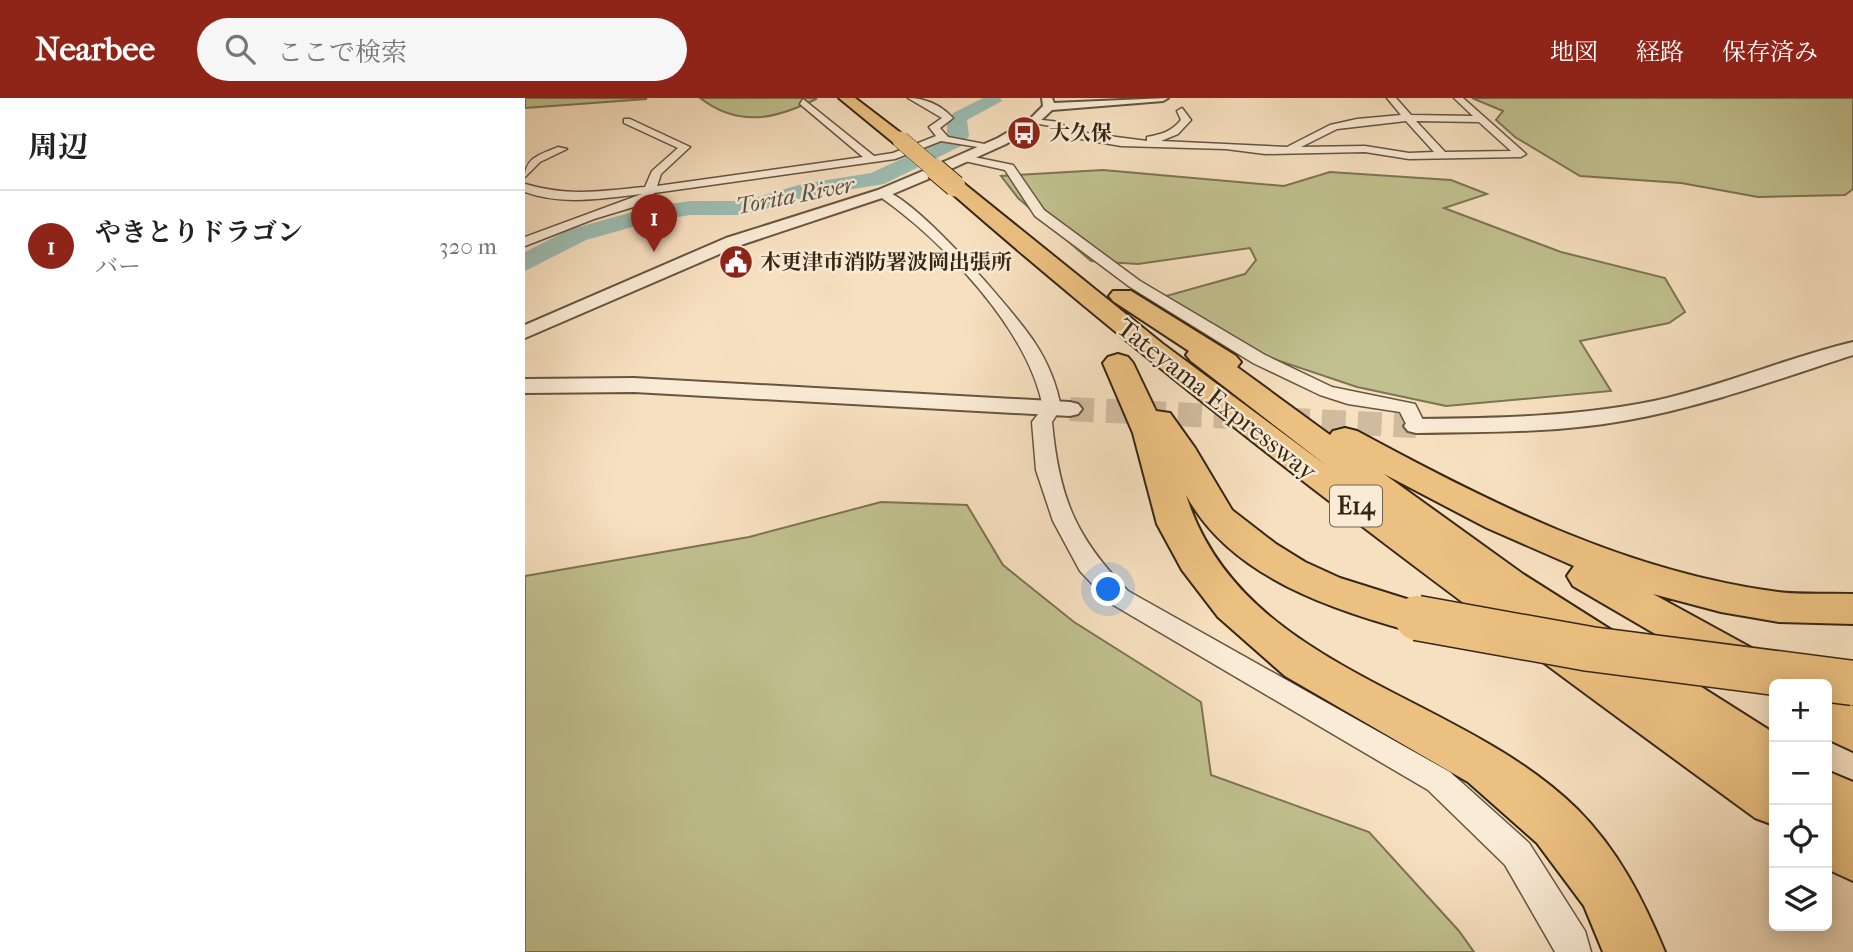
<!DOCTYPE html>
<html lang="ja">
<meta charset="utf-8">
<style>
body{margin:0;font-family:"IM FELL French Canon","Noto Serif JP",serif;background:#f6f6f6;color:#222}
.controls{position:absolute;right:21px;bottom:21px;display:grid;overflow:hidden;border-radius:10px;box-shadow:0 4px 18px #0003}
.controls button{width:63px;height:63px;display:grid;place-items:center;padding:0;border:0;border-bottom:2px solid #e0e0e0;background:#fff;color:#222;font:35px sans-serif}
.you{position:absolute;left:584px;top:492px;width:24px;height:24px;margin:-18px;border:5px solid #fff;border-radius:50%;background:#1a73e8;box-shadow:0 0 0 10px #1a73e833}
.badge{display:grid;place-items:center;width:46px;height:46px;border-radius:50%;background:#8f2418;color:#fff;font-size:23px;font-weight:700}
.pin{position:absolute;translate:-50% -58px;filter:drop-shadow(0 2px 4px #0008)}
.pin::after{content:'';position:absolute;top:37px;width:24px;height:21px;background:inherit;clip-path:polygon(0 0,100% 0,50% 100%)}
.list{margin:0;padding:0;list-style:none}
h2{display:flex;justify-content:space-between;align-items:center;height:91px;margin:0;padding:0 28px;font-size:30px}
h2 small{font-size:23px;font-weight:400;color:#767676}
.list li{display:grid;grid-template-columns:46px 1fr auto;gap:21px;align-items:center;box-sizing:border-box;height:112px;padding:0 28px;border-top:2px solid #e0e0e0}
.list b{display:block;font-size:26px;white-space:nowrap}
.list p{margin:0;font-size:23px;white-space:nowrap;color:#767676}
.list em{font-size:23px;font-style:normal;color:#767676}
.icon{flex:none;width:38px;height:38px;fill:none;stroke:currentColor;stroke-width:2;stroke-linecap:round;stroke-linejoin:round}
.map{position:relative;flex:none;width:1328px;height:854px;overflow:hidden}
header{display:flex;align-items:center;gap:42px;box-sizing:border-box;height:98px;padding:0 35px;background:#8f2418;color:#fff}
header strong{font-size:33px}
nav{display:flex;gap:38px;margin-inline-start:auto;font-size:24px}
.search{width:490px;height:63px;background:#f6f6f6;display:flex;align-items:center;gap:18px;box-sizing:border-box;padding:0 24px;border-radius:38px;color:#767676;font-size:26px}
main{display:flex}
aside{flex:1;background:#fff}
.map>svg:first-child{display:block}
.green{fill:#c1c18f;stroke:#7c7452;stroke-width:2}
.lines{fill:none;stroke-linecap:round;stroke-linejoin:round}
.river{fill:#9dbdb3;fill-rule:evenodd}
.tertiary-tunnel{stroke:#d0bb9e;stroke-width:24;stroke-dasharray:24 12;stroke-linecap:butt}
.minor-casing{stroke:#66553f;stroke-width:3}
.tertiary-casing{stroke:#66553f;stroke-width:4}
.motorway-casing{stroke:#362714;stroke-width:4}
.minor{fill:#faebd6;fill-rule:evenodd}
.tertiary{fill:#faebd6;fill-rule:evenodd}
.motorway{fill:#ecc080;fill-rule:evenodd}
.motorway-bridge-far2-casing{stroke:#362714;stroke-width:18;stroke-linecap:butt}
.motorway-bridge-far1-casing{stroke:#362714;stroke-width:23;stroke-linecap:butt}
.motorway-bridge-casing{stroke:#362714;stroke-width:47;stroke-linecap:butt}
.motorway-bridge-far2{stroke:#ecc080;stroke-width:17}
.motorway-bridge-far1{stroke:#ecc080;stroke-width:21}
.motorway-bridge{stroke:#ecc080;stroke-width:44}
.labels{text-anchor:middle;stroke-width:5;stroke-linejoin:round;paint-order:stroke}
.far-poi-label{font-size:21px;font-weight:bold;fill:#362714;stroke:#faebd6;text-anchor:start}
.far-water-label{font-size:23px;font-style:italic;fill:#555444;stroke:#faebd6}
.shield{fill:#faebd6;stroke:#71624e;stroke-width:2}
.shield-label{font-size:24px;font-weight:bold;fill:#362714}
.street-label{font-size:26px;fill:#362714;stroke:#faebd6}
</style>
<header>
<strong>Nearbee</strong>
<div class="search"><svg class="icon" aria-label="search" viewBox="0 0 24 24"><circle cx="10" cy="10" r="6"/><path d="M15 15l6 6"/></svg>ここで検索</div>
<nav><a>地図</a><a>経路</a><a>保存済み</a></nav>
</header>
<main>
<aside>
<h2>周辺<small></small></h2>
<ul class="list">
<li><span class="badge">1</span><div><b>やきとりドラゴン</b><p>バー</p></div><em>320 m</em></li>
</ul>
</aside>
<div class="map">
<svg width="1328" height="854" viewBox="0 0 1328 854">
<rect width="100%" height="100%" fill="#f7e0c0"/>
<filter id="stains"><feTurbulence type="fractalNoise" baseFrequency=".00286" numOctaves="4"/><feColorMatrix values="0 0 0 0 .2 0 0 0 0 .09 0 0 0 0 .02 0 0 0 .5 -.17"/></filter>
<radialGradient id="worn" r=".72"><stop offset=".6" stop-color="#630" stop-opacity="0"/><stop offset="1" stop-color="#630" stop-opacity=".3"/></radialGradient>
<path class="green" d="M0,0h118l4,1 -122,9z
M175,0h115l1,1c-40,20 -77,29 -116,-1z
M947,0h381v91l-8,6 -87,2 -77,-14 -101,-7 -65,-39 -19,-17 7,-9z
M578,72l181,16 46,-14 121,8 36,14 -43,14 117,44 104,26 20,34 -16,11 -89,18 31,50 -165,15 -89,-19 -125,-42 -84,-44 97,-27 11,-14 -6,-12 -112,16 -47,-3 -73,-63 -17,-22z
M356,404l86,3 36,60 71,57 127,80 10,73 158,57 90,99 15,21h-949v-376l224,-39z"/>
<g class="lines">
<path class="river" d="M458,0h17l2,3 -35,19 2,16 -8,10 -77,38 -79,13 -60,18h-55l-36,6 -68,19 -61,31v-19l43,-22 83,-23 39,-6h54l58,-17 69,-11 76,-35v-14l6,-11z"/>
<path class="tertiary-tunnel" d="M545,311l346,17"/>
<g class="minor-casing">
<path id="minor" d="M383,0c17,0 33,7 45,20l-13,10 8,9 47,9 -5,3 -49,-8 -46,18 -241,34 -4,9 -56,17 -69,27v-9l117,-43c-39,4 -79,12 -117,-2v-8c45,13 74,7 120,3l7,-16 26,-23 -54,-25v-4h6l60,28 -29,27 -4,12 206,-29 -63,-53 3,-5 71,57 19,-3 43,-17 -7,-9 13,-9z
M862,0h9l15,17 62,1 -19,-18h9l63,56 -5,3 -112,2 -44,-7 -100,2 -39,-5 -105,-3 -57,-10 -6,-3 -2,-6 -28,-5 5,-3 27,3 10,9 77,10v-4c15,-3 24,-5 34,-17l-4,-9 5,-3 9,12 -13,14 -17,7 126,6 43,-22 27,-6 44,-4zM881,23l28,31 -25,1 -44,-7 -64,1 36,-18zM891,23l63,1 32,29 -66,1z
M33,49l9,2 -27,13 -15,15c0,-20 17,-23 33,-30z
M439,57l49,10 31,45 96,71 125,74 67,32 83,17 11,22 -10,6 -7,-2 -9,-18 -52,-8 -28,-9 -67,-32 -123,-76 -95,-71 -30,-46 -45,-10v-4z
M354,92c28,-4 139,126 156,153 13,20 22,42 26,65l-9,14c7,75 23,115 76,169l322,181 79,71 56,88 6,21h-36l-50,-87 -77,-75 -318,-187 -30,-32 -27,-50 -17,-51 -4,-48 11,-14c-14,-78 -101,-168 -164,-212z"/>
</g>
<g class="tertiary-casing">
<path id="tertiary" d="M517,0h10l2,5 114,-5 -5,3 -111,9 -15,14 -31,20 -73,33 -45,19 -150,50 -213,92v-13l201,-87 152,-48 45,-19 75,-33 31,-18 14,-14z
M1328,244v13c-74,24 -148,51 -225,65 -70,13 -141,12 -212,13l-8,-2 -4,-5 4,-5 8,-2c80,-1 160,-2 238,-18 68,-15 132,-43 199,-59z
M109,280l436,24 8,2 4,5 -4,5 -8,2 -436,-24 -109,1v-14z"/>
</g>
<g class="motorway-casing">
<path id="motorway" d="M314,0h16l55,42 -3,4h-12z
M430,82l7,2 201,162 164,122 -136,-105 -5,-6 3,-4 -76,-50 -4,-5 4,-5h18l105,65 5,6 -4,5 93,68 3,-4 12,-3 12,3c133,72 269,141 421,161 25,3 50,1 75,2v30l-74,-2 -58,-10 -68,-18 115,63 7,12 -7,12 -16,5 -16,-5 -163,-95 -6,-10 7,-10 -87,-38 -103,-54 139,100 251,159v92l-19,-7c-275,-201 -550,-403 -807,-628l-3,-4 3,-4z
M593,256l10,3 5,6 23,48 14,2 25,35 37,62 44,34 29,18 35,16 92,29 7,11 -7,11 -15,4c-85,-24 -186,-55 -231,-138 55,176 273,197 391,314 41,41 66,90 88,143h-62l-19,-46 -47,-63 -69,-61 -183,-106 -67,-59 -36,-47 -25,-46 -24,-91 -30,-70 5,-6z
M1302,597l26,11v45l-26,-12z
M1302,673l26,11v99l-26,-12z"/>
</g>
<use href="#minor" class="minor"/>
<use href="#tertiary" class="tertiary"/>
<use href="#motorway" class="motorway"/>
<g class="motorway-bridge-far2-casing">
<path id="motorway-bridge-far2" d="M376,42l36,31"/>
</g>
<g class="motorway-bridge-far1-casing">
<path id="motorway-bridge-far1" d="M410,71l20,17"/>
</g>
<g class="motorway-bridge-casing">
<path id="motorway-bridge" d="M892,520l173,31 263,34"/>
</g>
<use href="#motorway-bridge-far2" class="motorway-bridge-far2"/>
<use href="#motorway-bridge-far1" class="motorway-bridge-far1"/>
<use href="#motorway-bridge" class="motorway-bridge"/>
</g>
<defs>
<g id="bus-disc" transform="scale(1.75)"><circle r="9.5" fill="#8f2418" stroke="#faebd6"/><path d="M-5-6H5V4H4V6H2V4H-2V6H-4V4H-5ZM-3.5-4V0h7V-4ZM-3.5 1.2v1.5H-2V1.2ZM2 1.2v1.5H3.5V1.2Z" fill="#fff"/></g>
<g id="civic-disc" transform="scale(1.75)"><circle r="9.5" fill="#8f2418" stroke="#faebd6"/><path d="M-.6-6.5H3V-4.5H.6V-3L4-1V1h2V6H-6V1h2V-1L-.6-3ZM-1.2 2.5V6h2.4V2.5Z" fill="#fff"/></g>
</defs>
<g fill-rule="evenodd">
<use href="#bus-disc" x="499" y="35"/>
<use href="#civic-disc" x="211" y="164"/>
</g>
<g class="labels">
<g class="far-poi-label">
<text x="524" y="42">大久保</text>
<text x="235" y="171">木更津市消防署波岡出張所</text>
</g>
<g class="far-water-label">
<text transform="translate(270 97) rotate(-11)" y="8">Torita River</text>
</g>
<rect class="shield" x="805" y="387.5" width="52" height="41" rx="5"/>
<g class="shield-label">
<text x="831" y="416">E14</text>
</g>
<g class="street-label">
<text transform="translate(692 301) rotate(38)" y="9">Tateyama Expressway</text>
</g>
</g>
<rect width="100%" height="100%" filter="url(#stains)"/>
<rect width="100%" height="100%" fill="url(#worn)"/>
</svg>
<div class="controls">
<button>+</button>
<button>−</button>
<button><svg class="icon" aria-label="locate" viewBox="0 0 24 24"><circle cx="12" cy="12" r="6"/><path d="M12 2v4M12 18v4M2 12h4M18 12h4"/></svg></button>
<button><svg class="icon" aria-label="layers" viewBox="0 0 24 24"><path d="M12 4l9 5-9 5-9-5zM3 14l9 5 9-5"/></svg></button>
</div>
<div class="you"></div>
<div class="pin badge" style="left:129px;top:154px">1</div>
</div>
</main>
